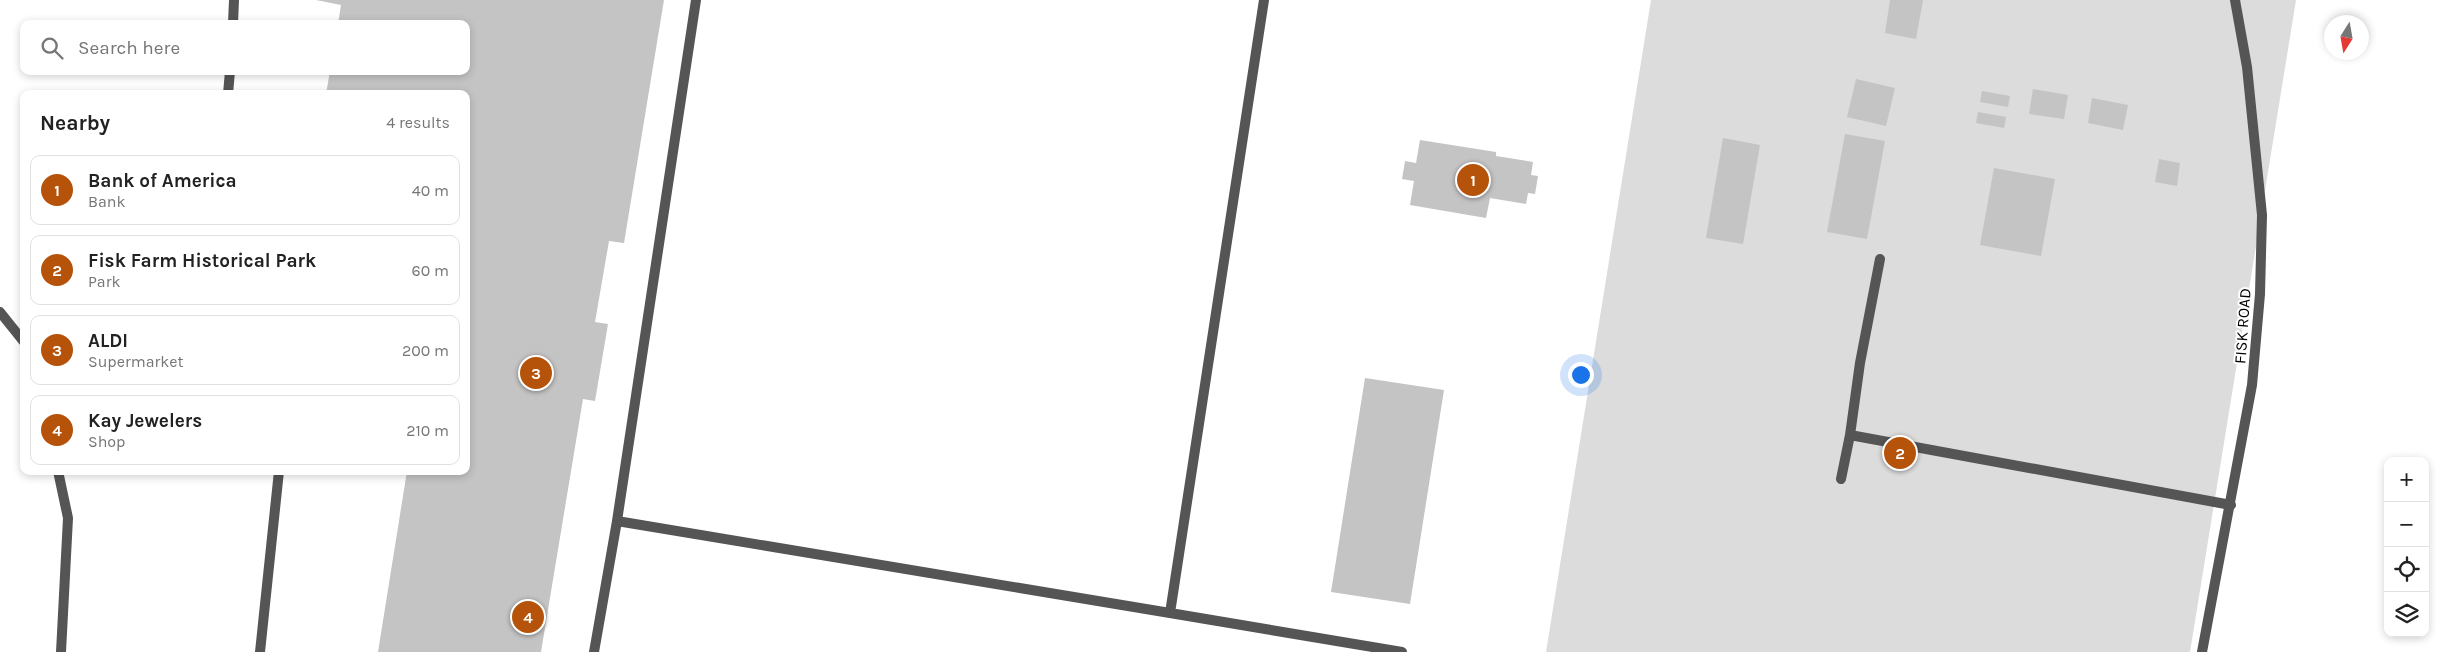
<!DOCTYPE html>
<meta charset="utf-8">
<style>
body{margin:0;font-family:Karla,sans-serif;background:#f6f6f6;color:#222}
.controls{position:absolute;right:15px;bottom:15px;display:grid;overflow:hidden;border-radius:10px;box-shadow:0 2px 8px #0003}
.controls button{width:45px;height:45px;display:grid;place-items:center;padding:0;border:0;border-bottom:1px solid #e0e0e0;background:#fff;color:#222;font:25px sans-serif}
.compass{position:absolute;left:2324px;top:15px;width:45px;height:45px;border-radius:50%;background:#fff;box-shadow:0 2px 8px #0003;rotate:191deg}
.you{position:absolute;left:1580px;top:374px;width:18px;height:18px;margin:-12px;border:4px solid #fff;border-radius:50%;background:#1a73e8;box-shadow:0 0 0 8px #1a73e833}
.badge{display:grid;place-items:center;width:32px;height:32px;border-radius:50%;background:#b45309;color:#fff;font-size:16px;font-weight:700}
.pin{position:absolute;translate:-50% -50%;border:2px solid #fff;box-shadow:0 1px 5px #0006}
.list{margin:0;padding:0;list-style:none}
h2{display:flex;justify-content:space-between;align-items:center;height:65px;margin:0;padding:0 20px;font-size:21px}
h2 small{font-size:16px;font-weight:400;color:#767676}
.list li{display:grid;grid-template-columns:32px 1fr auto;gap:15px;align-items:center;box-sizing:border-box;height:70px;margin:0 10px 10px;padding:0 10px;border:1px solid #e0e0e0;border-radius:10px}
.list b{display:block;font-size:19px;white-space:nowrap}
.list p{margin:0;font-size:16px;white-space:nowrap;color:#767676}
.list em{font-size:16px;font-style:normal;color:#767676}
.icon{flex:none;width:28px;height:28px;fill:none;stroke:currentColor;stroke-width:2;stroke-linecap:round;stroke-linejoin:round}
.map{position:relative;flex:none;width:2444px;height:652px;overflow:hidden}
.search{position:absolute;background:#fff;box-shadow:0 2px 8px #0003;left:20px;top:20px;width:450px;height:55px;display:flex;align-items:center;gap:12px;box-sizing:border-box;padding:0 18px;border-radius:10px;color:#767676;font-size:19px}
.panel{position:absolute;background:#fff;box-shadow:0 2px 8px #0003;left:20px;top:90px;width:450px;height:385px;border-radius:10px}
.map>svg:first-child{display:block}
.green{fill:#dcdcdc}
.building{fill:#c4c4c4}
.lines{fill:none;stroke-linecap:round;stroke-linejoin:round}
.lane{stroke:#555;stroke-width:10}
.street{stroke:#555;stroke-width:10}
.labels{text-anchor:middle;stroke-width:4;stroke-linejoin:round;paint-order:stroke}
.street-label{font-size:16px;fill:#000;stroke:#fff}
</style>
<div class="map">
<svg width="2444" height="652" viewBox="0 0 2444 652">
<rect width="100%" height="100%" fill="#fff"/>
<path class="green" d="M1651,0h645l-106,652h-644z"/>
<path class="building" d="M316,0h348l-40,243 -15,-2 -14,81 13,2 -13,77 -12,-2 -42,253h-163l29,-181h59v-377h-140l4,-23h136v-47h-128l3,-19z
M1890,0h33l-7,39 -31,-6z
M1856,79l39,9 -9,38 -39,-9z
M2033,89l35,6 -4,24 -35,-5z
M1982,91l28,5 -2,11 -28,-5z
M2092,98l36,7 -5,25 -35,-7z
M1978,112l28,5 -2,11 -28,-5z
M1845,134l40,7 -18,98 -40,-7z
M1723,138l37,7 -17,99 -37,-6z
M1420,140l76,12v4l37,6 -2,13 7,1 -3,18 -7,-1 -2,11 -36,-6 -4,20 -76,-13 4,-24 -12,-2 3,-18 11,2z
M2159,159l21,4 -3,23 -22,-4z
M1994,168l61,11 -14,77 -61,-11z
M1365,378l79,12 -34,214 -79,-12z"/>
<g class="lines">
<path class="lane" d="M696,0l-79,521 553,92
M1264,0l-94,613 232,39
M233,24l1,-24
M228,94l2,-23
M1880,259l-20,104 -10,72 381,70
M0,312l24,30
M58,471l10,47 -7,134
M1841,479l9,-44
M260,652l19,-181
M594,652l23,-131"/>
<path class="street" d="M2202,652l50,-267 8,-91 2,-79 -15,-148 -12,-67"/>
</g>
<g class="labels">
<g class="street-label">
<text transform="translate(2242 326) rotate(-86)" y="6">FISK ROAD</text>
</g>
</g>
</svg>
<div class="controls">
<button>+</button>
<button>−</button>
<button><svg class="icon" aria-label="locate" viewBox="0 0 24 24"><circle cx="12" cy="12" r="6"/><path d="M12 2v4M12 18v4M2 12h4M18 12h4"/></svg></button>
<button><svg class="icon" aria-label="layers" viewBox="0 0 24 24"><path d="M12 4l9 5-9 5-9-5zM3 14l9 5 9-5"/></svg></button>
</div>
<svg class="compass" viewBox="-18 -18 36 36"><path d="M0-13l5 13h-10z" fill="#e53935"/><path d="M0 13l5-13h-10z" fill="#767676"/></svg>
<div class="you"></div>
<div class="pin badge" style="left:1473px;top:180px">1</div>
<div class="pin badge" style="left:1900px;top:453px">2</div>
<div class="pin badge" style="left:536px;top:373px">3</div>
<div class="pin badge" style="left:528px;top:617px">4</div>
<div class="search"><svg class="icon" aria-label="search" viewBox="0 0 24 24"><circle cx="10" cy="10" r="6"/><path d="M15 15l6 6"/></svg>Search here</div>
<section class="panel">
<h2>Nearby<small>4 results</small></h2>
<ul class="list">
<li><span class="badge">1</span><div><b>Bank of America</b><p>Bank</p></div><em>40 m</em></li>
<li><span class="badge">2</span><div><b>Fisk Farm Historical Park</b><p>Park</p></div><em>60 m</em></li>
<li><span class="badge">3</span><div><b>ALDI</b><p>Supermarket</p></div><em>200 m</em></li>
<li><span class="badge">4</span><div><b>Kay Jewelers</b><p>Shop</p></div><em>210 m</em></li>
</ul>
</section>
</div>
